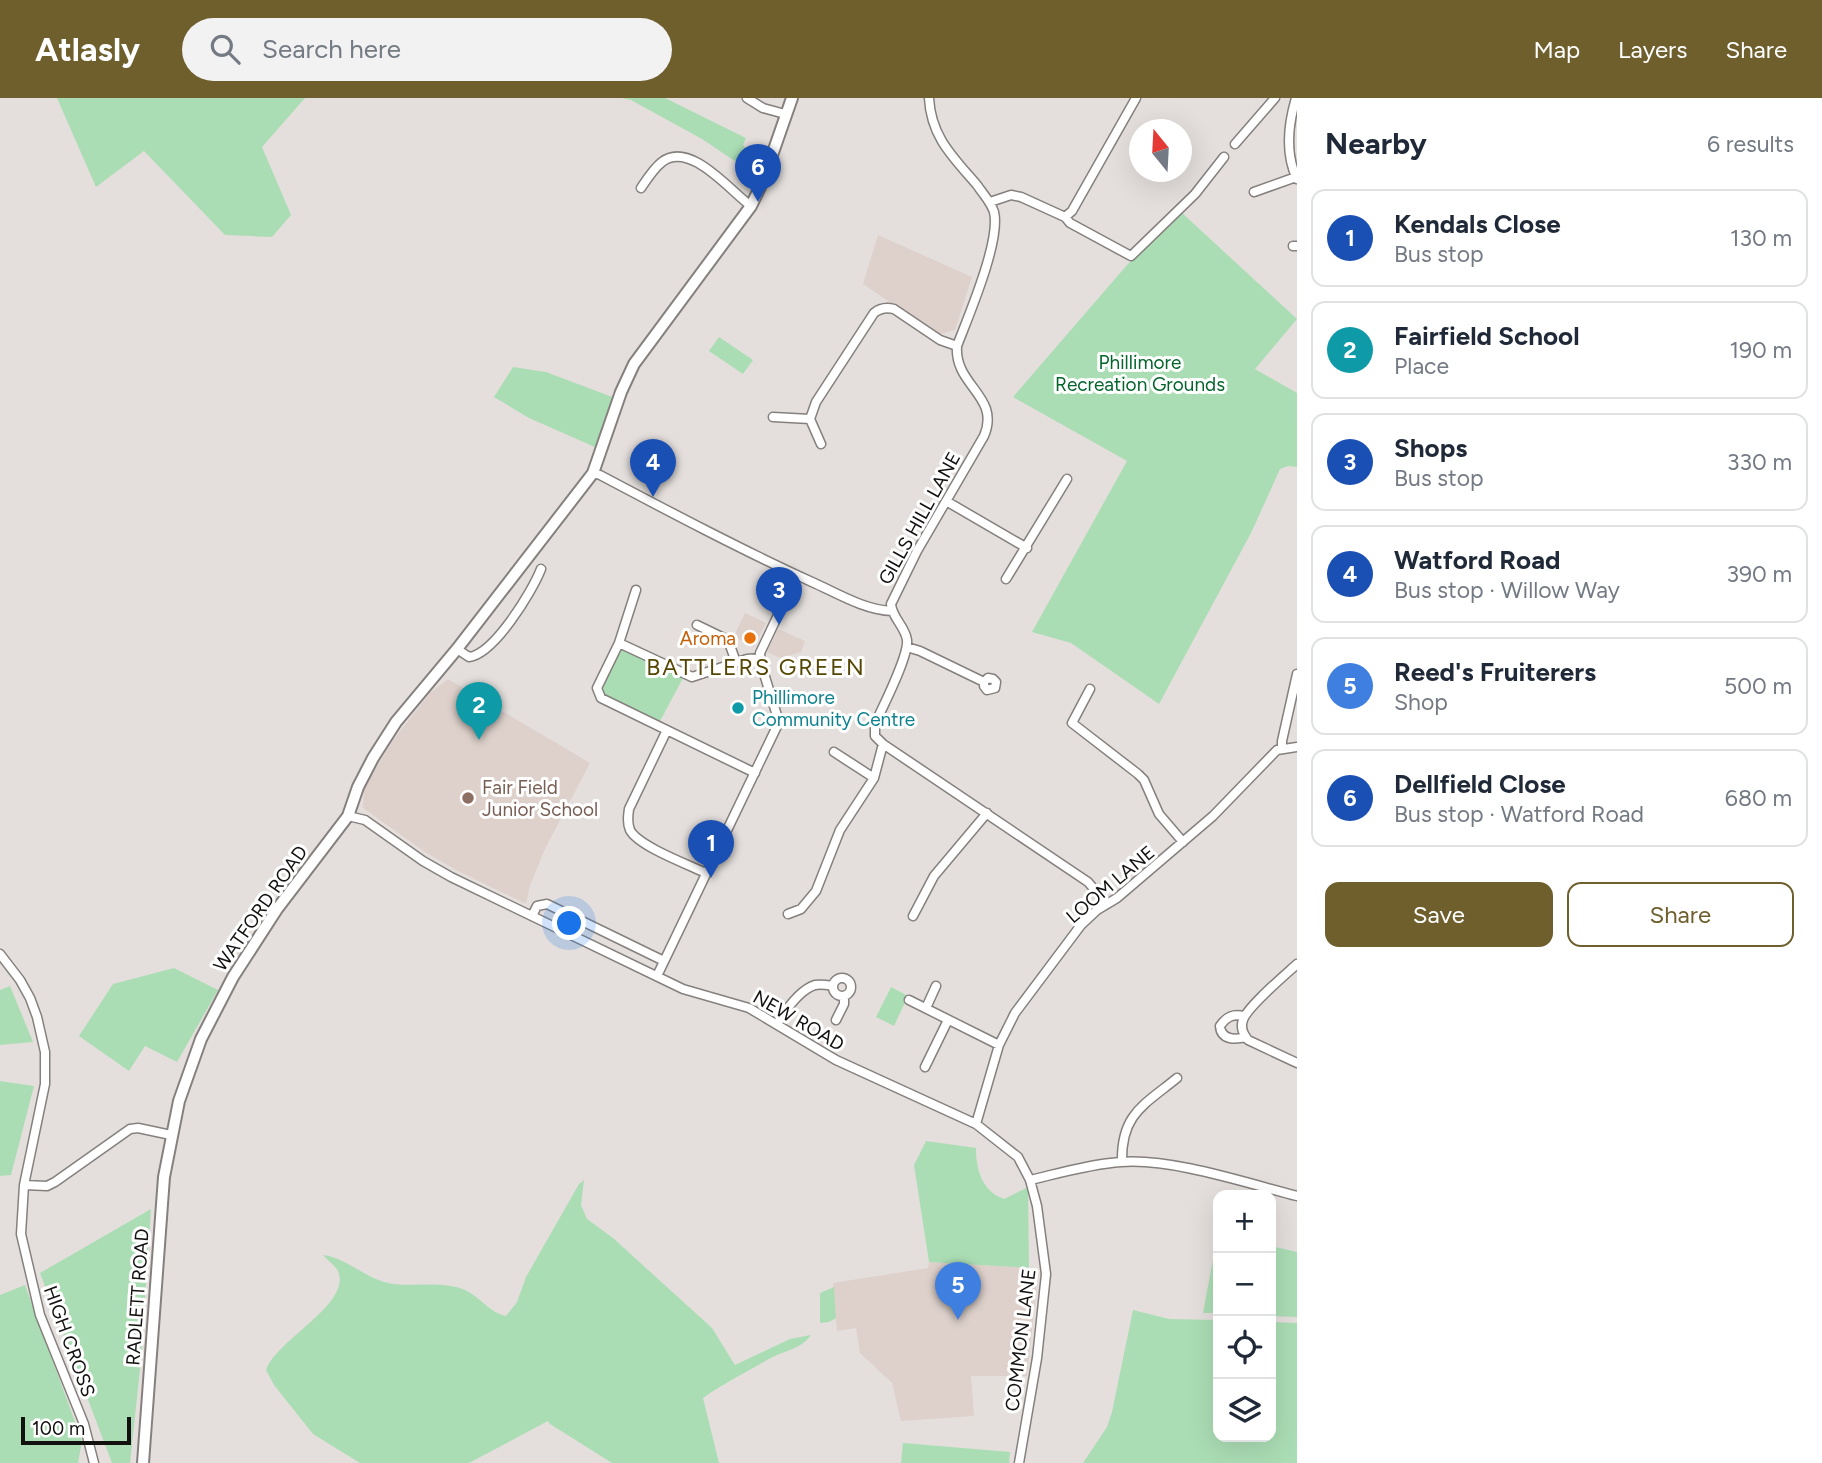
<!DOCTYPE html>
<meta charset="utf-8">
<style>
body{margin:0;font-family:Figtree,sans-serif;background:#f2f2f3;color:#1f2937}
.controls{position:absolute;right:21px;bottom:21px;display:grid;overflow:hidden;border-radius:14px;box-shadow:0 7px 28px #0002}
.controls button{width:63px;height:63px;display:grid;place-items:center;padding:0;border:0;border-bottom:2px solid #e0e1e3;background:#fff;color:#1f2937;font:35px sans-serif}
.compass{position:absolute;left:1129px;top:21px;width:63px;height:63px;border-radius:50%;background:#fff;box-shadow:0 7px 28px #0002;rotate:342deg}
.scale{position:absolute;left:21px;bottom:18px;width:110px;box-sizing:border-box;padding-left:7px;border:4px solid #131110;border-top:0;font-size:19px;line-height:24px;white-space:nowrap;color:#131110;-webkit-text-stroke:5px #fff;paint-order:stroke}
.you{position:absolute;left:570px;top:826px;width:24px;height:24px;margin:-18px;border:5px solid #fff;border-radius:50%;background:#1a73e8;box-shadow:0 0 0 10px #1a73e833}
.badge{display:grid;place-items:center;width:46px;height:46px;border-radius:50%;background:#6e5f2d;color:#fff;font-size:23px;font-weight:700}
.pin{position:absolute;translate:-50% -58px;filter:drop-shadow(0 2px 4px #0008)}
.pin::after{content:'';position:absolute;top:37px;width:24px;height:21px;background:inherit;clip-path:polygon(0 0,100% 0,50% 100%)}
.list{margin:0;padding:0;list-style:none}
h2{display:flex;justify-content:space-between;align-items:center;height:91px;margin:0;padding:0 28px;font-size:30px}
h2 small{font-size:23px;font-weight:400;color:#747a83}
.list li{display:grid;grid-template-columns:46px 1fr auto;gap:21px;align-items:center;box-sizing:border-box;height:98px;margin:0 14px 14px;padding:0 14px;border:2px solid #e0e1e3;border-radius:14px}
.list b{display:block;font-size:26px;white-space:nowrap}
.list p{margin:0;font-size:23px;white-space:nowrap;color:#747a83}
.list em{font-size:23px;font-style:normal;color:#747a83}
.actions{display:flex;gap:14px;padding:21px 28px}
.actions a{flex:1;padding:16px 0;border:2px solid #6e5f2d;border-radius:14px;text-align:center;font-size:24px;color:#6e5f2d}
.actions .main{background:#6e5f2d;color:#fff}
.icon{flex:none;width:38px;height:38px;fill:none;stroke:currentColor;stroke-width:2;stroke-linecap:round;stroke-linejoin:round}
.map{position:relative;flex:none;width:1297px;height:1365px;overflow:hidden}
header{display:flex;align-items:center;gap:42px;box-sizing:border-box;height:98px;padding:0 35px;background:#6e5f2d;color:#fff}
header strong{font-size:33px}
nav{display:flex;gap:38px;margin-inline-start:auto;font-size:24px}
.search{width:490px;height:63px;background:#f2f2f3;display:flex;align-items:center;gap:18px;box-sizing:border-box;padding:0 24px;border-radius:38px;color:#747a83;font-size:26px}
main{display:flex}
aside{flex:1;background:#fff}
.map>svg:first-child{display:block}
.built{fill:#ded1cb}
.green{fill:#abddb4}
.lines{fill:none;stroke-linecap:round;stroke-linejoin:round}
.street-casing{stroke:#85807e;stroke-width:11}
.secondary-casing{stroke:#85807e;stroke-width:14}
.street{stroke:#fff;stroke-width:8}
.secondary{stroke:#fff;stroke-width:10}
.food-dot{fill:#e8710a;stroke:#fff;stroke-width:2.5}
.culture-dot{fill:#0f9aa8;stroke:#fff;stroke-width:2.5}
.education-dot{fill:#8d6e63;stroke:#fff;stroke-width:2.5}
.labels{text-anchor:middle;stroke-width:6;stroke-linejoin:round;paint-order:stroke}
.park-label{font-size:19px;fill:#04652c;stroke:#fff}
.street-label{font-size:19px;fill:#131110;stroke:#fff}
.food-label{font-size:19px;fill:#c56008;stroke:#fff;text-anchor:end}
.culture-label{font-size:19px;fill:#0d838f;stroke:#fff;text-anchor:start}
.education-label{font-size:19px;fill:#785e54;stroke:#fff;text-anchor:start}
.quarter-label{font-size:23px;letter-spacing:2px;fill:#564603;stroke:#fff}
</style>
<header>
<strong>Atlasly</strong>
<div class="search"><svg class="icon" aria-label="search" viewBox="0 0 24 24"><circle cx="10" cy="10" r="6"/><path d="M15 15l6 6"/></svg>Search here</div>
<nav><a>Map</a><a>Layers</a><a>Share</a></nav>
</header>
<main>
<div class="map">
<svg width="1297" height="1365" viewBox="0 0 1297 1365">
<rect width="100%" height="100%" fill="#e4dfdc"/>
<path class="built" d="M878,137l94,42 -17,53 -17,5 -75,-51z
M745,515l21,10 -12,24 -20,-11z
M778,531l27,12 -4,11 -21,6 -13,-6z
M448,581l142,84 -44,84 -16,38 -4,19 -70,-34 -31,-18 -62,-44 1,-21 30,-48 36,-46z
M929,1164l100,6v15l8,1 -10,92h-56l3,40 -73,5 -9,-38 -32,-30 -4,-25 -19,3 -4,-48 95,-15z"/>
<path class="green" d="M57,0h248l-43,49 29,68 -19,22 -47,-2 -81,-84 -48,36z
M622,0h43l81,40 -3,7 4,6 20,10 -7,17 -58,-39 -71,-39z
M1181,114l116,107 -42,50 42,24v74l-9,-1 -8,3 -28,62 -93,173 -88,-61 -39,-11 95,-171 -114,-64 114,-132z
M719,239l34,23 -10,14 -34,-23z
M513,269l33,5 69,26 -18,50 -68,-30 -35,-21z
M623,552l60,28 -24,45 -56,-29 -2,-7 18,-34z
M174,870l44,22 -41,72 -32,-16 -16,25 -50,-35 34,-52z
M10,888l23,56 -33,3v-55z
M891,889l17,9 -14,30 -18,-9z
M0,983l34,5 -23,89 -11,1z
M926,1043l50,7c0,22 6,43 28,51l24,-12 1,81 -100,-6 -15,-97z
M584,1082l-3,25 6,14 26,19 99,90 23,37 55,-26 21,-4c-11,15 -26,15 -42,24 -23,13 -44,24 -66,39l16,65h-107l-62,-39 -2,-3 -79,42h-109l-47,-29 -39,-49 -8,-15c11,-31 86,-66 72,-99 -4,-7 -10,-10 -15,-16 22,2 42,23 65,28 26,5 52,-3 77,7 15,7 25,23 41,26l11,-14 9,-25 53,-93z
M151,1111l-10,151 -11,103h-18l-72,-190z
M1218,1135v80h-15z
M1271,1148l26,6v65l-26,-1z
M25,1187l57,156 -4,22h-78v-168z
M834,1189l2,31 -7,4 -9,1v-30z
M1133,1212l36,9 49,1v117h53v-115l26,1v140h-214l24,-36 5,-15z
M903,1345l107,9 -1,11h-108z"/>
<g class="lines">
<g class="street-casing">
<path id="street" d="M747,0l16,10 22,6
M929,0c2,39 24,59 48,87 6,9 14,17 17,27 7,29 -26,105 -37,134 -3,40 44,50 27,90l-67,115 -26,53c1,14 14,22 16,36 2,16 -24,66 -32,84v12l8,8 205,138 19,22
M1296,0c-8,27 -11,56 1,81
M1235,46l40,-46
M641,90c6,-9 13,-20 21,-26 28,-22 69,30 89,44
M1254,94l42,-15
M990,104l21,-7 10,2 44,20 5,6 61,33 64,-62 29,-37
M1065,119l7,-6 64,-113
M1293,148h4
M773,319l37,2
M821,346l-11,-25 6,-17 58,-89c6,-5 12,-6 20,-4l46,31 17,6
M593,375l7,2c70,37 140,74 212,107 25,11 52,28 80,29
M946,403l81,47
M1006,481l61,-100
M697,527l31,15 8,22
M619,545l17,-53
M907,549l13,4 64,31 4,-4 5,1 3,3 -1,6 -8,2 -3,-4v-4
M457,551l12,8c25,-3 63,-65 72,-88
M1090,591l-18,34 66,51 6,6 15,34 24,28
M667,632l-38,79c-1,7 -2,14 1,21 8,16 59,35 76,43
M1282,649v-6l15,-67
M834,654l40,26
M755,675l-154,-75 -4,-10 22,-45 73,34 55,-18 13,-1
M348,718l17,4 58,41 28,16 232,112 66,19 87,52 140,64 42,33 12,23 7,26 9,68 -9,84 -18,105
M788,816l13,-5 15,-18 24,-61 34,-52 9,-34
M532,818l5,-10 10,-2 117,57
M913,818l21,-40 53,-63
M0,856l20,26 10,18 7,19 8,35v32l-21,101 -3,49 19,81 44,109 10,39
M1297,866c-12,11 -50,43 -54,56 -3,8 0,14 5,20l49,23
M657,878l122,-254 -18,-58 -1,-11 37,-78
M833 889a9 9 0 1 1 18 0a9 9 0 1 1-18 0Z
M909,902l90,45
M926,910l10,-22
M1244,918c-11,-2 -17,0 -24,10 1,14 15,14 26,11
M836,922l8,-16v-8
M777,926c8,-13 22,-34 38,-39 5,-1 12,0 18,1
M925,969l23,-47
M976,1026l23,-79 16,-32 66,-88 16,-15 20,-12 96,-82 64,-66 20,-3
M1122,1064c-1,-48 22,-57 55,-84
M1030,1082c30,-7 61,-16 91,-18 51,-4 125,21 176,34
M24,1087l23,1 8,-4 75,-53 8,-1 33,7"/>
</g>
<g class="secondary-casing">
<path id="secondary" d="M143,1365l21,-286 15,-76 22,-62 32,-62 44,-68 71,-93 10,-29 15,-29 23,-36 61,-73 136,-176 28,-81 13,-28 117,-158 12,-25 29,-83"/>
</g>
<use href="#street" class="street"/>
<use href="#secondary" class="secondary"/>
</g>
<circle class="food-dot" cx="750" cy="540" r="7"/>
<circle class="culture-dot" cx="738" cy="610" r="7"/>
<circle class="education-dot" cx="468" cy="700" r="7"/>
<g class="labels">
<g class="park-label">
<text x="1140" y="271">Phillimore<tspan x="1140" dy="22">Recreation Grounds</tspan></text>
</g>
<g class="street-label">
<text transform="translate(919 420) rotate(-61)" y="7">GILLS HILL LANE</text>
<text transform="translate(1110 786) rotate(-40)" y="7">LOOM LANE</text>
<text transform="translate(260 810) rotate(-55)" y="7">WATFORD ROAD</text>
<text transform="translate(799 922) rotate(30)" y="7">NEW ROAD</text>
<text transform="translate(137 1199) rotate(-86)" y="7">RADLETT ROAD</text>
<text transform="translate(1020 1242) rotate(-83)" y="7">COMMON LANE</text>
<text transform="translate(70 1243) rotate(70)" y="7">HIGH CROSS</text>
</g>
<g class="food-label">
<text x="736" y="547">Aroma</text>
</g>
<g class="culture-label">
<text x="752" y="606">Phillimore<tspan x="752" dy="22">Community Centre</tspan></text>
</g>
<g class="education-label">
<text x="482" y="696">Fair Field<tspan x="482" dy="22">Junior School</tspan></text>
</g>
<g class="quarter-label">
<text x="756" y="577">BATTLERS GREEN</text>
</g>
</g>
</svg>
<div class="controls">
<button>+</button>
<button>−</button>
<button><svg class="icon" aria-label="locate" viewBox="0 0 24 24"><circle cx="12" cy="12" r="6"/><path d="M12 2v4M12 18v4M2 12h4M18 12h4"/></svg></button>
<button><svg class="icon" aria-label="layers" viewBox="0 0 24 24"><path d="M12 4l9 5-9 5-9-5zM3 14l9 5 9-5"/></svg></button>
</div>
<svg class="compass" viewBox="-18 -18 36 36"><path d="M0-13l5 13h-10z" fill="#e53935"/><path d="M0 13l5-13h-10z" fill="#747a83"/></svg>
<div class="scale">100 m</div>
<div class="you"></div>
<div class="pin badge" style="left:711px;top:780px;background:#1a4fb4">1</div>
<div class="pin badge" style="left:479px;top:642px;background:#0f9aa8">2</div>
<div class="pin badge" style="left:779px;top:527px;background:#1a4fb4">3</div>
<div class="pin badge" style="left:653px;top:399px;background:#1a4fb4">4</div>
<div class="pin badge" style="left:958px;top:1222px;background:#3f7fe0">5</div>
<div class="pin badge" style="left:758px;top:104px;background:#1a4fb4">6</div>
</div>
<aside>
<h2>Nearby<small>6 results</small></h2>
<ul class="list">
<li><span class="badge" style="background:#1a4fb4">1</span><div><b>Kendals Close</b><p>Bus stop</p></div><em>130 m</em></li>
<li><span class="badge" style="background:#0f9aa8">2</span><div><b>Fairfield School</b><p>Place</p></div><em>190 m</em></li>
<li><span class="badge" style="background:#1a4fb4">3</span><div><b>Shops</b><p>Bus stop</p></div><em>330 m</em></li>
<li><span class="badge" style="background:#1a4fb4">4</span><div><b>Watford Road</b><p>Bus stop · Willow Way</p></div><em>390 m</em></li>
<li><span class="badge" style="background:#3f7fe0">5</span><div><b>Reed's Fruiterers</b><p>Shop</p></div><em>500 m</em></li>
<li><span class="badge" style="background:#1a4fb4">6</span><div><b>Dellfield Close</b><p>Bus stop · Watford Road</p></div><em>680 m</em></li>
</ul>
<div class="actions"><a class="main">Save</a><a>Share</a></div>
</aside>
</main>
